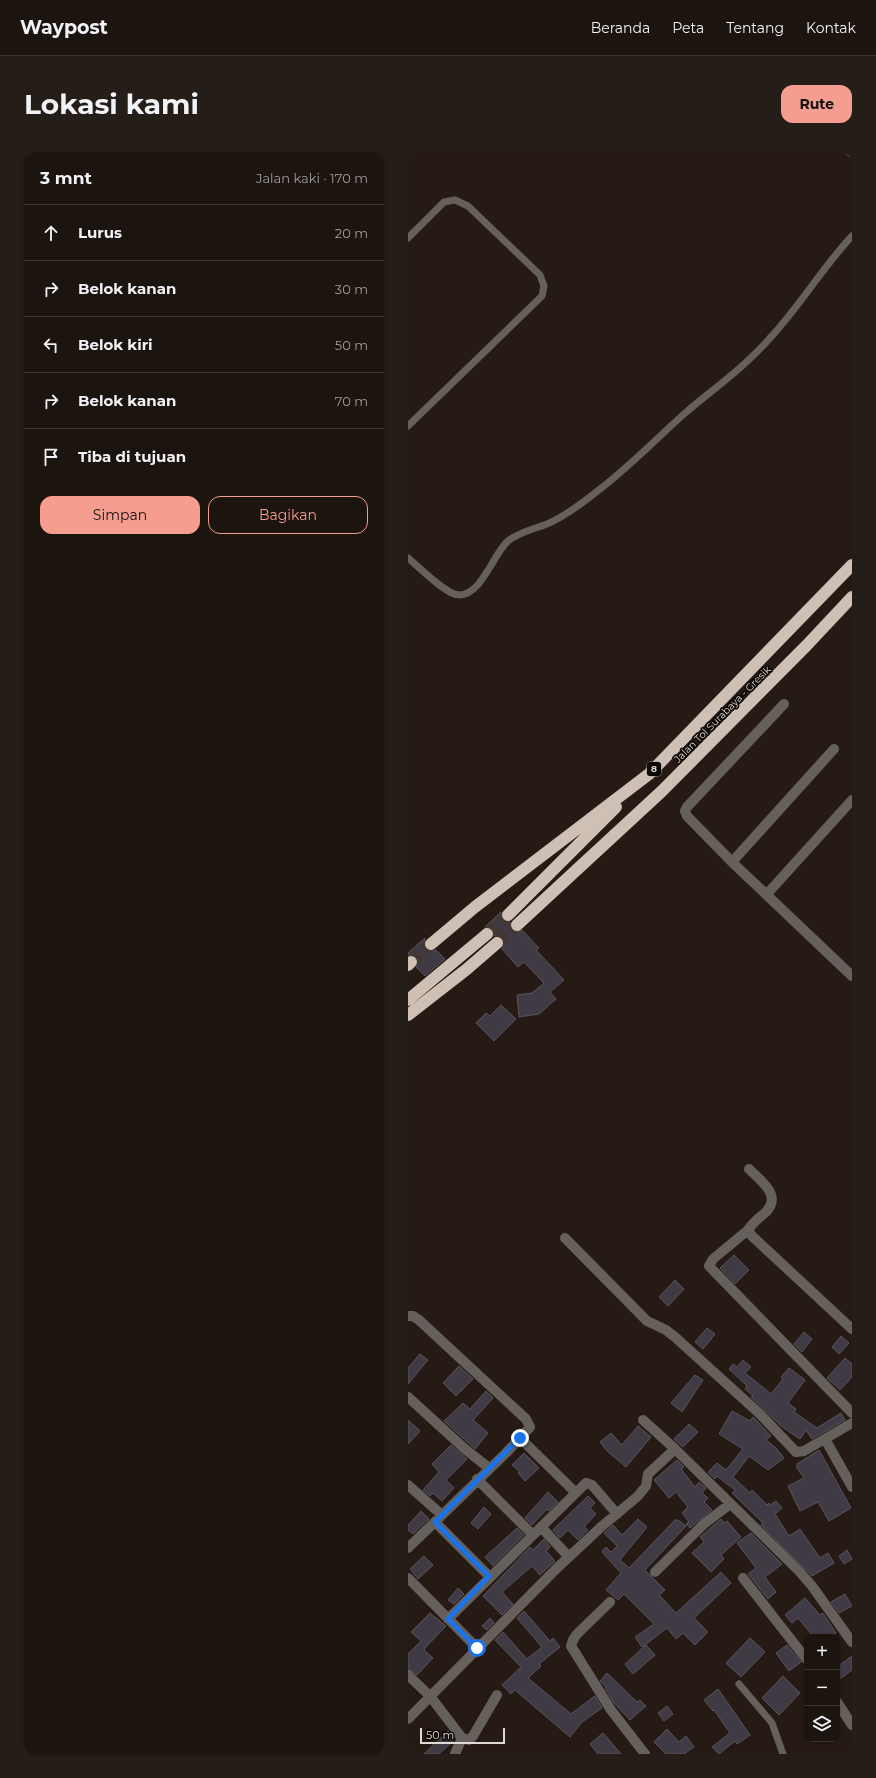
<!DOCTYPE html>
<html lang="id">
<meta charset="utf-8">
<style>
body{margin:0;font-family:Montserrat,sans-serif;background:#251d18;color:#f1f3f6}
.controls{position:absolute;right:12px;bottom:12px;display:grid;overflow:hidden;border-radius:8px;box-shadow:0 1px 3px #0004}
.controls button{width:36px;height:36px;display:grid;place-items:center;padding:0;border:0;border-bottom:1px solid #3a332f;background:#1c140f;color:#f1f3f6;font:20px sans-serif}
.scale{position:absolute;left:12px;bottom:10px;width:85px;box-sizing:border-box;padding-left:4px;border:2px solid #e0d8d4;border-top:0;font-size:11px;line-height:14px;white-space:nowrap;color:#e0d8d4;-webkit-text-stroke:3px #0b0705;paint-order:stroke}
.stop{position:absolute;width:12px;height:12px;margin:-9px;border:3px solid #1a73e8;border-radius:50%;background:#fff}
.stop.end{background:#1a73e8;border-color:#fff;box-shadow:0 1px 4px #0008}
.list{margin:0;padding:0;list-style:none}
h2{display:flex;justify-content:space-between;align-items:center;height:52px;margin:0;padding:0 16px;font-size:17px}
h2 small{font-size:13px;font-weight:400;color:#a09e9e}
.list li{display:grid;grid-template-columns:26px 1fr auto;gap:12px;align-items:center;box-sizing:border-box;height:56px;padding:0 16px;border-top:1px solid #3a332f}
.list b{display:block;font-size:15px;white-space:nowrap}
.list em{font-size:13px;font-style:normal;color:#a09e9e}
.actions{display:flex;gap:8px;padding:12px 16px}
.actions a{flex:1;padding:9px 0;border:1px solid #f59d8f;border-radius:12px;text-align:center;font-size:14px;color:#f59d8f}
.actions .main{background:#f59d8f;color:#111}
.icon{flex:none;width:22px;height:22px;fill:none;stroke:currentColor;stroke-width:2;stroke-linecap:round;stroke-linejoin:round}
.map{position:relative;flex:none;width:444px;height:1602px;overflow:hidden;border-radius:12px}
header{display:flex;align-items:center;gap:24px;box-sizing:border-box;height:56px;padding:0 20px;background:#1c140f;border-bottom:1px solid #3a332f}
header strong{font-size:19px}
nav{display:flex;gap:22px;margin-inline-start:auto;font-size:14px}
.intro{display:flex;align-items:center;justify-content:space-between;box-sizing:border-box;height:96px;padding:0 24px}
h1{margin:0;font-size:28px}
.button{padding:10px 18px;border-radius:12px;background:#f59d8f;color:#111;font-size:14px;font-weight:700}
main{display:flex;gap:24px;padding:0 24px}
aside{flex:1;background:#1c140f;border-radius:12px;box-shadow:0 1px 3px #0004}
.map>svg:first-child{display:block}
.building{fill:#403a45;stroke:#5a535f}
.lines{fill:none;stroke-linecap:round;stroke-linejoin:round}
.highway-tunnel{stroke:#423731;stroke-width:12;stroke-dasharray:12 6;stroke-linecap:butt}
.lane{stroke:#66605c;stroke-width:7}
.street{stroke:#66605c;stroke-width:10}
.highway{stroke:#cec0b5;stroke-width:12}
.route{stroke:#1a73e8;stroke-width:5}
.labels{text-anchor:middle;stroke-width:3.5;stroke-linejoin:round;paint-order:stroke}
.shield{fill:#0b0705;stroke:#a09996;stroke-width:1}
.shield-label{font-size:9px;font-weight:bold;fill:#e0d8d4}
.street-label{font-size:10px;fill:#e0d8d4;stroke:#0b0705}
</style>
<header>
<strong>Waypost</strong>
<nav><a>Beranda</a><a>Peta</a><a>Tentang</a><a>Kontak</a></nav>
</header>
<div class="intro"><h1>Lokasi kami</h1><a class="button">Rute</a></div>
<main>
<aside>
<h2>3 mnt<small>Jalan kaki · 170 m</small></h2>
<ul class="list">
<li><svg class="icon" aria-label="ahead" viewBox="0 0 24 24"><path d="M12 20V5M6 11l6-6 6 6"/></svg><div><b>Lurus</b></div><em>20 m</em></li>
<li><svg class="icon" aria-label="right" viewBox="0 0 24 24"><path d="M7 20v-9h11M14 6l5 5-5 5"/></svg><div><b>Belok kanan</b></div><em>30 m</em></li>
<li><svg class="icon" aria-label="left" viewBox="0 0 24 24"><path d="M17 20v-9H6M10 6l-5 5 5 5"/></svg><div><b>Belok kiri</b></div><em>50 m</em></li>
<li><svg class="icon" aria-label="right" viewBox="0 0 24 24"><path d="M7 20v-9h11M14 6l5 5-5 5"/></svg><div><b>Belok kanan</b></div><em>70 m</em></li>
<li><svg class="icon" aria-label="arrive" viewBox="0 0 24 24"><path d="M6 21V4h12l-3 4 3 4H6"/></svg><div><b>Tiba di tujuan</b></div></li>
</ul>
<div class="actions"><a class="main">Simpan</a><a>Bagikan</a></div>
</aside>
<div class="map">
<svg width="444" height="1602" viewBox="0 0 444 1602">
<rect width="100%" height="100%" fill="#261b14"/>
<path class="building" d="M93,760v5l5,5h4v4l2,4 6,2 4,-2 17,18 -3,2 28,30 -14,12 6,7 -17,15 -20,3 -2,-22 15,-2 12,-10 -20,-21 -6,5 -16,-18 2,-4 -1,-7 -4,-2h-5l-2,-7 -7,-2z
M17,786l-1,7 2,4 6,2 4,-1 9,9 -20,17 -9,-9 2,-3 -1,-7 -4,-2h-5v-2z
M93,853l15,14 -22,22 -18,-18 10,-10 4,3z
M326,1103l15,15 -14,14 -15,-16z
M267,1128l9,9 -16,17 -9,-9z
M299,1176l8,6 -12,15 -8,-7z
M396,1180l8,7 -10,13 -8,-8z
M433,1184l8,7 -10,11 -7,-7z
M12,1202l8,6 -20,24v-16z
M437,1206l7,6v13l-12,13 -13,-12z
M335,1208l8,7 -6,6 26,21 12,-15 -2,-2 8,-9 16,12 -17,23 8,6 -2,3 23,16 24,-15 4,7 -33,19 -6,-9 -6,9 -19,-13 -30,-29 2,-1 -8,-7 2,-3 -18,-17 4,-5 4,3z
M51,1214l14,13 -17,17 -13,-13z
M287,1223l8,5 -21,32 -11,-9z
M78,1239l7,7 -20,22 15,13 -13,16 -31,-28 19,-18 7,6z
M324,1259l18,10 3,-4 2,2 16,17 -5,4 10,8 8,10 -16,12 -19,-14 -16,21 17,16 2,-3 15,15 2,-2 1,2 6,-4 6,7 -7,6 14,22 11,-7 20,29 8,-5 6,10 -22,13 -51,-51 2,-2 -31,-30 3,-3 -18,-14 -2,3 -7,-7 9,-9 9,7 17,-21 -24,-15z
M0,1268l12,11 -12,13z
M281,1272l9,8 -15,15 -9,-8z
M230,1274l13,11 -25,30 -19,-16 -7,-9 11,-9 11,12z
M43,1293l16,14 -21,21 8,8 -12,13 -9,-8 -3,3 -7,-6 16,-18 -7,-8z
M411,1298l32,58 -22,13 -11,-19 -18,9 -12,-25 16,-8 -7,-10v-4z
M116,1301l15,15 -14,13 -7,-8 2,-1 -8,-7z
M269,1308l7,7 -3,2 14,18 4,-5 7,6 -4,5 6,5 -4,4 8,8 -22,18 -4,-4 3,-2 -7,-9 6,-6 -12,-15 -7,6 -15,-18z
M140,1340l10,10 -9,9 -2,-2 -15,16 -7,-7z
M180,1344l7,7 -5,5 6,6 -12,13 4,3 -10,10 -10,-10 -8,8 -7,-8z
M76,1355l7,7 -13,15 -7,-6z
M13,1359l8,8 -16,15 -5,-4v-5z
M230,1367l9,8 -27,33 9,8 46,-48h3l8,6 -41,44 20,20 -6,5 17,18 45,-41 10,11 -37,35 14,14 -13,13 -12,-12 -7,6 -9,-11 -25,19 -7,-10 19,-13 -30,-30 -6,6 -12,-10 15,-17 -19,-21 4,-5 5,5 6,-6 -13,-13 9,-8 9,10z
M313,1367l3,4 3,-2 14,16 -20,18 3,4 -13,13 -19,-19 12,-11 -4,-5z
M109,1376l7,7 -31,31 -8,-9z
M343,1381l31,31 -17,13 11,15 -8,7 -20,-25 8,-6 -19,-25z
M136,1387l6,8 -4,4 9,10 -15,14 -8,-9 -30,26 11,12 -11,11 -19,-19 47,-49 3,3z
M439,1398l5,9 -8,5 -5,-8z
M16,1404l9,9 -15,14 -8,-10z
M50,1436l6,6 -10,10 -6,-4z
M437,1442l7,12 -13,7 -8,-11z
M397,1446l15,17 3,-2 13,20 -6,4h-16l-16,-19 -6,5 -7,-8z
M116,1459l26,30 3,-3 7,9 -21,17 2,2 -13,12 43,36 24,-18 7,12 -20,14 -12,15 -55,-47 -4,4 -9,-9 19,-18 -26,-27 8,-8 24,27 15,-12 -25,-29z
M22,1461l16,13 -21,22 -1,2 9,8 -16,17 -9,-6v-15l13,-13 -10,-9z
M82,1466l4,5 -7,7 -5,-4z
M342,1486l15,14 -24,25 -15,-14z
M238,1493l9,10 -22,19 -8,-10z
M379,1493l14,17 -12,9 -13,-18z
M444,1504v14l-15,11v-14z
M199,1521l30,29 3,-2 6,6 -16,14 -16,-17 -9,-15 1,-1 -6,-6z
M375,1524l17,17 -21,22 -17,-17z
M310,1537l32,46 -13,9 -2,-3 -16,13 -7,-7 18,-14 -16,-23 -1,1 -9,-11z
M259,1554l6,8 -9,7 -6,-8z
M259,1577l12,13 7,-6 8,11 -10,7h-18l-12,-12z
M40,1579l7,8 -16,15h-15z
M195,1581l18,21h-23l-8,-10z"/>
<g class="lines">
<path class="highway-tunnel" d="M79,782l21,-19
M89,791l20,-18
M3,810l20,-18"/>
<path class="lane" d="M0,86l36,-36 11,-2 13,6 72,69 4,11 -2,10 -134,130
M0,406c11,9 38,37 51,37 23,0 34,-41 49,-54 11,-9 26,-12 39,-17 19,-8 37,-22 53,-35 30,-23 56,-50 84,-75 29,-25 61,-47 86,-76 30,-32 52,-70 82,-102
M331,1532l33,39 11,31"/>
<path class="street" d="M443,0l1,1
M376,552l-97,103 -2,4 2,5 45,46 120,114
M324,710l102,-113
M359,742l85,-94
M341,1017c12,12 33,26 17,43 -7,6 -13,10 -18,18l4,6 100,93
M340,1078l-35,29 -4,7 143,147
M157,1086l82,83 19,9 9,7 85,77 36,38 8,-1 48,-28
M0,1164h5l6,4 107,99 4,8 -24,26 -98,95
M0,1245l57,52 24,19
M235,1268l32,29 124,122 13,15 40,56
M112,1286l56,55
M417,1287l27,48
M69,1327l56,56 53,-52 6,2 25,29
M0,1333l34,30
M27,1370l54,54
M133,1375l28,30
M247,1420l49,-48 26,-20
M0,1426l69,70
M335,1426l64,82
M202,1450l-33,32 -4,6 -2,6 40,64 34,44
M40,1467l85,-84
M0,1523l22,21 32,42
M429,1550l15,23
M0,1567l149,-151 44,-41 37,-31 8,-10 2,-12 27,-25
M47,1602l7,-16 7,2 4,-4 24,-41"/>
<path class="highway" d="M100,763l108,-108
M109,773l145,-134 145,-146 45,-48
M23,792l44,-37 174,-133 203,-209
M0,813l3,-3
M0,848l79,-66
M0,863l59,-46 30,-26"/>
</g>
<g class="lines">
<path class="route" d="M69,1496l-29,-29 41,-43 -54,-54 85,-84"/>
</g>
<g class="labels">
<rect class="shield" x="239" y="610" width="14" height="14" rx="3"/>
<g class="shield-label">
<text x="246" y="620">8</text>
</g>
<g class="street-label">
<text transform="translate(314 562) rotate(-45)" y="4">Jalan Tol Surabaya - Gresik</text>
</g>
</g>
</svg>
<div class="controls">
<button>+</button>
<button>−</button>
<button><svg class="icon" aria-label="layers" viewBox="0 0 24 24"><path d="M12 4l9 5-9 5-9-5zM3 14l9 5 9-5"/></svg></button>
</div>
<div class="scale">50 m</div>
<div class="stop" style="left:69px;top:1496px"></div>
<div class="stop end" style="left:112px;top:1286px"></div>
</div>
</main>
